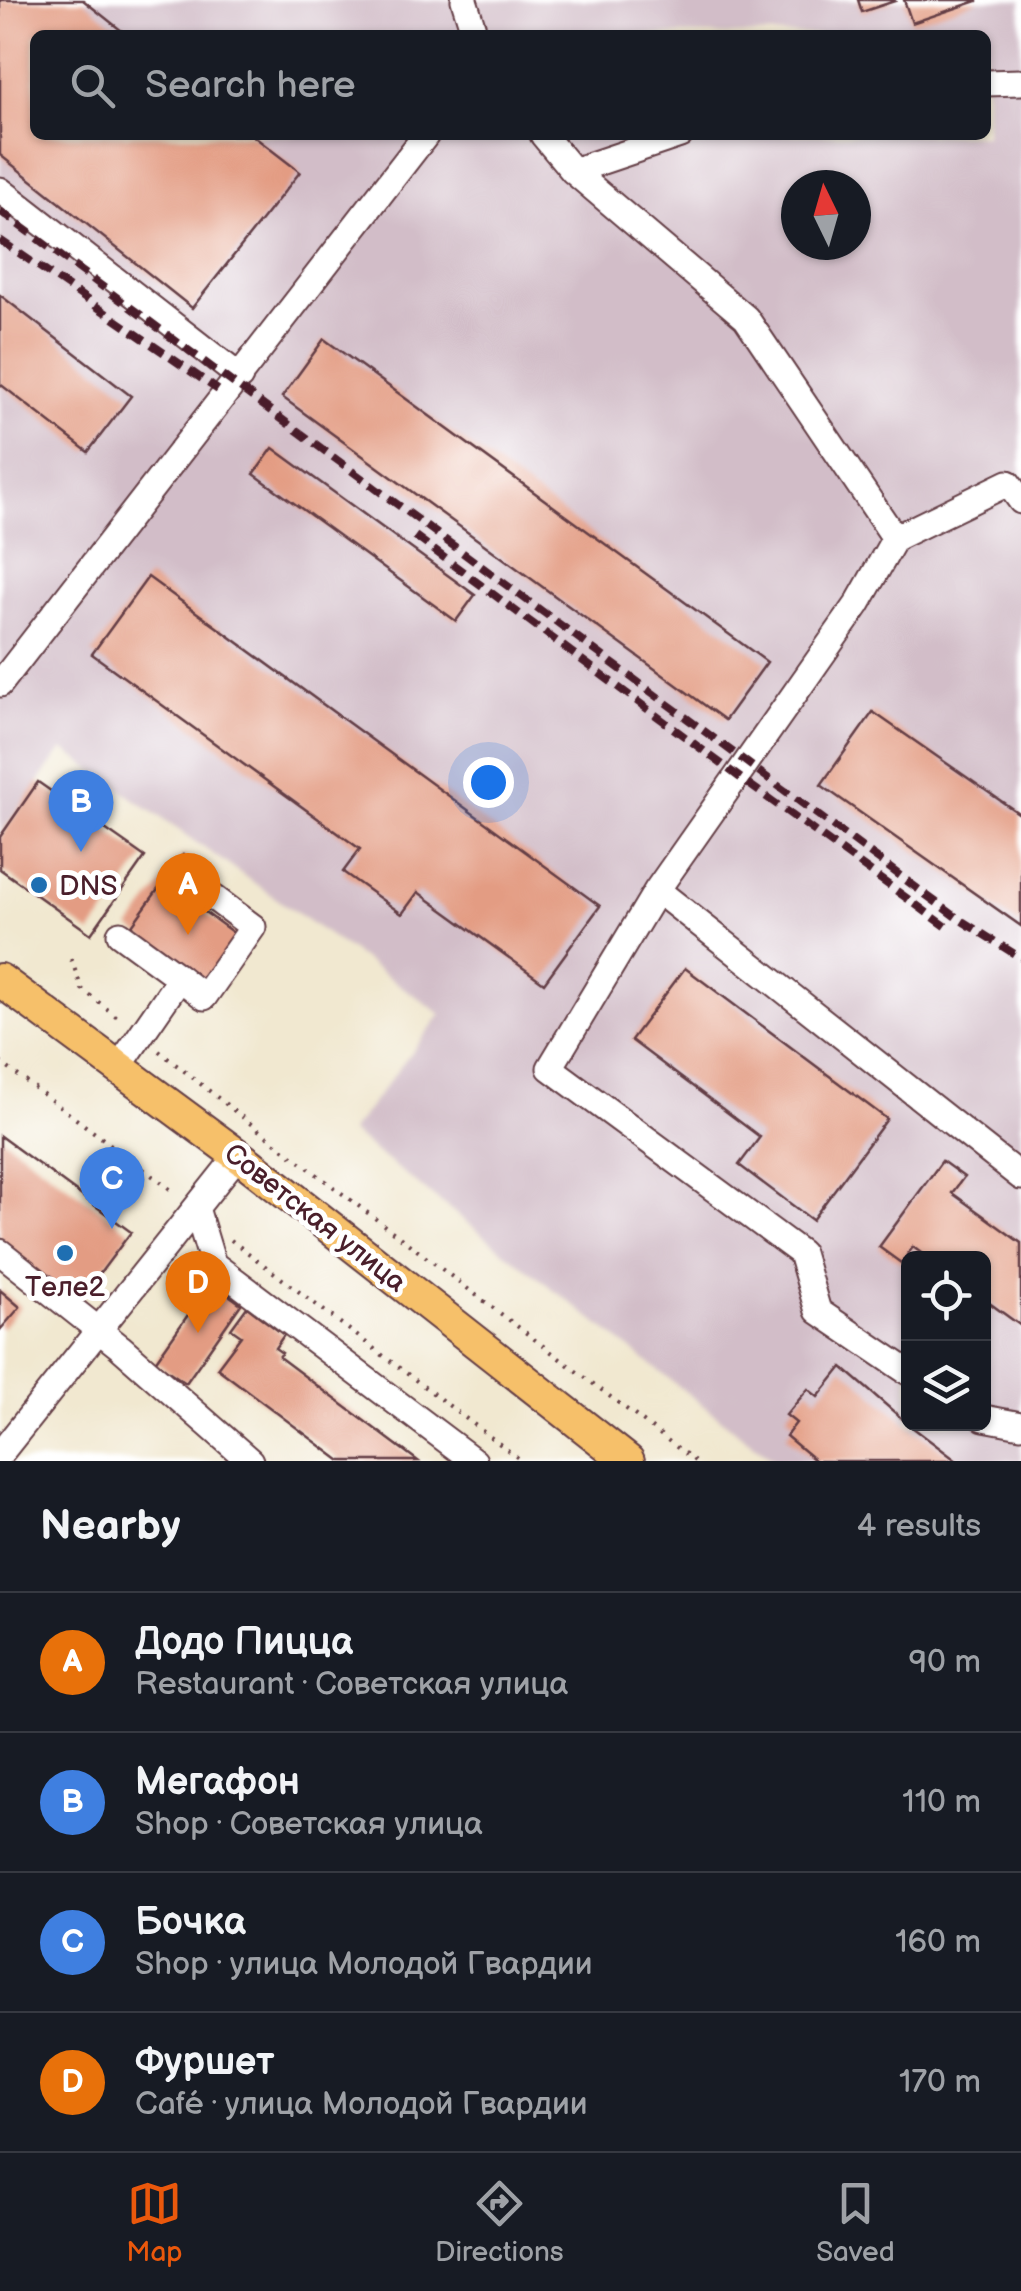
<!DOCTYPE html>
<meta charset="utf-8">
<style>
body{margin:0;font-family:"Balsamiq Sans",sans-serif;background:#242831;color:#f1f3f6}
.controls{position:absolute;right:30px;bottom:30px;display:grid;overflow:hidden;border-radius:15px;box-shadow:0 2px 8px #0004}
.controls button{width:90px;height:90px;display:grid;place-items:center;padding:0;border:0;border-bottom:2px solid #363941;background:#171b24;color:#f1f3f6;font:50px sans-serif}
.compass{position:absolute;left:781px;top:170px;width:90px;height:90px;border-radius:50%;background:#171b24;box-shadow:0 2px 8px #0004;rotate:355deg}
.you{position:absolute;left:488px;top:782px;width:35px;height:35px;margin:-25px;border:8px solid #fff;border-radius:50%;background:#1a73e8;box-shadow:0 0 0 15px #1a73e833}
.badge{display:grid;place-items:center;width:65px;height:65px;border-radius:50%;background:#ea580c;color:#fff;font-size:32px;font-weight:700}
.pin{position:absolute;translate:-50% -82px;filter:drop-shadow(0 2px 5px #0008)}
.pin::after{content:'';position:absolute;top:52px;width:35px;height:30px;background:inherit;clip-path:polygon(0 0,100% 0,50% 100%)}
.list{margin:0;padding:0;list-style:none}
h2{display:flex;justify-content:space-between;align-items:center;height:130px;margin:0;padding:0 40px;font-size:42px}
h2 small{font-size:32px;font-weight:400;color:#9ea1a6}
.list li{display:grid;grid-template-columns:65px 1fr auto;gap:30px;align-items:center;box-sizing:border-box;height:140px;padding:0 40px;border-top:2px solid #363941}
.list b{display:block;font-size:38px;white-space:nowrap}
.list p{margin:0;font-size:32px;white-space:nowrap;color:#9ea1a6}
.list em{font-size:32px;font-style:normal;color:#9ea1a6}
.icon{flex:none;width:55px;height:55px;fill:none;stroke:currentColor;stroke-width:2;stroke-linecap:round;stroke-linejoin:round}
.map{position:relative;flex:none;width:1021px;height:1461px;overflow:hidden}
.search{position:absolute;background:#171b24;box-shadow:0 2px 8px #0004;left:30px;right:30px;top:30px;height:110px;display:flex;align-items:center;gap:25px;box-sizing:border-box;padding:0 35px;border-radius:15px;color:#9ea1a6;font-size:38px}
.sheet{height:690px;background:#171b24}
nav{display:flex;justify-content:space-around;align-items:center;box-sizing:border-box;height:140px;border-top:2px solid #363941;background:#171b24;font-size:28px;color:#9ea1a6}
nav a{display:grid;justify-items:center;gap:5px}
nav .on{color:#ea580c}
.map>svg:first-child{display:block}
.industrial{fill:#d2bdc8;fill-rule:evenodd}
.building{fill:#e39c83}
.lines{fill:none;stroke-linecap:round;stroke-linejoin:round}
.minor-casing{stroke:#633d44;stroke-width:29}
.major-casing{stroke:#633d44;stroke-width:36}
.path{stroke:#633d44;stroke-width:4;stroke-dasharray:2.5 8;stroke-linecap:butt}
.minor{stroke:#fff;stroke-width:25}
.major{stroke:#f6c06b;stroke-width:32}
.rail{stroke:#4a1f2b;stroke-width:8;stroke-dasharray:15 8;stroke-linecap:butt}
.poi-dot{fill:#1f6fb2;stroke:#fff;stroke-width:4}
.labels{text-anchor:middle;stroke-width:10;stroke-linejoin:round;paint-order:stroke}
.poi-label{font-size:28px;fill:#4a1f2b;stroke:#fff;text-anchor:start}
.street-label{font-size:28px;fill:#4a1f2b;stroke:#fff}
</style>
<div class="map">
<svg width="1021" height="1461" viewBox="0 0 1021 1461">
<rect width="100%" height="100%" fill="#fff"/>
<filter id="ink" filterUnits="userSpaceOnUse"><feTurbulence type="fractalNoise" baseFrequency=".01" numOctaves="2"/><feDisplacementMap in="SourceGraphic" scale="20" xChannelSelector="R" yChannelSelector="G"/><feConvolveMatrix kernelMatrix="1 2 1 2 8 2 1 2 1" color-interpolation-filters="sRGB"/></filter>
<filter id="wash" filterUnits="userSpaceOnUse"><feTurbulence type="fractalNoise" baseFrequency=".0048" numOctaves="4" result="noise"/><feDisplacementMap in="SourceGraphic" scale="40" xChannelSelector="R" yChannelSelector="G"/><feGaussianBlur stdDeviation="2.25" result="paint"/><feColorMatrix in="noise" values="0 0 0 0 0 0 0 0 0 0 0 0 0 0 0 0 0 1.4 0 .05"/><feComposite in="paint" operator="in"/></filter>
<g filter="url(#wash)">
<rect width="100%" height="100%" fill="#f1e8d0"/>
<path class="industrial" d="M0,0h1021v1461h-246l-425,-329 91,-118 -378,-265 -63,85zM35,35h951v100h-951zM796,185h60v60h-60zM908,1258h76v166h-76z"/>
<g id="blocks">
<path class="building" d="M0,0h83l44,35h-92v100h217l48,37 -108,136 -192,-153z
M858,0h36l1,1 -33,11z
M904,0h73v1l-65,22z
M0,295l131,101 -43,56 -88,-68z
M324,339l443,323 -42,58 -443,-323z
M273,448l202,147 -19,26 -202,-147z
M148,577l452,329 -56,77 -126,-91 -16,22 -59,-42 17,-23 -268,-195z
M873,712l148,103v111l-200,-141z
M38,782l107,75 -54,77 -91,-65v-32z
M183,855l17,12 -20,27 59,43 -33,46 -76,-55z
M685,968l202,151 -75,101 -73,-55 21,-28 -129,-97z
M0,1136l131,96 -54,72 -77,-56z
M942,1161l22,16 -12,16 69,50v83l-37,-27v-41h-56l-15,-11 -12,16 -22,-16z
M211,1282l30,22 -55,79 -31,-21z
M0,1290l20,17 -20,23z
M247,1307l37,28 -9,13 7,5 -3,4 139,104h-77l-124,-93 24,-32 -10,-7z
M842,1367l66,57 49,37h-141l-30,-25 10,-13 -10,-8 22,-26 10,8z"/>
</g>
</g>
<g filter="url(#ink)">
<use href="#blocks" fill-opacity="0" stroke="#633d44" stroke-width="2.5"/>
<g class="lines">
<g class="minor-casing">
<path id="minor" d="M464,0l11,35
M986,83l35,-1
M543,135l30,36 173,147 149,220 113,-55 13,18
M573,171l107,-36
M0,190l240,187
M895,538l-38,67 -200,285 -107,178 251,185 17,58 90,61
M0,684l426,-549
M657,890l364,287
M180,978l24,19 49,-70 -39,-29
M118,1068l62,-90 -60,-44
M196,1208l17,56 261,197
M0,1252l120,95 130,114
M984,1418l37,7
M0,1454l238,-299"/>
</g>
<g class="major-casing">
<path id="major" d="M0,980l248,183 380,298"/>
</g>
<path class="path" d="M71,959l11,30 39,31
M159,1051l102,81 434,329
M0,1062l174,130
M231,1240l291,221"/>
<use href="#minor" class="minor"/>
<use href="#major" class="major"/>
<path class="rail" d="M0,211l956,706 65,41
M0,240l218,150
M415,536l324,241 212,153"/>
</g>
</g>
<g class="poi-dot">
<circle cx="39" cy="885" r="10"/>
<circle cx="65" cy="1253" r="10"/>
</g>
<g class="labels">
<g class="poi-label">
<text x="59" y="895">DNS</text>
<text x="65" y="1296" text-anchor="middle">Теле2</text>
</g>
<g class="street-label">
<text transform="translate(316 1217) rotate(38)" y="10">Советская улица</text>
</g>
</g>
</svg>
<div class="controls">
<button><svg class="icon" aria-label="locate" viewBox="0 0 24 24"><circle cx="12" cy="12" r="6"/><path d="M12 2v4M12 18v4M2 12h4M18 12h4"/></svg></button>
<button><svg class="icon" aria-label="layers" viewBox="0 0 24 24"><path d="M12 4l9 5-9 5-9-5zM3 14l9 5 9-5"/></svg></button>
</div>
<svg class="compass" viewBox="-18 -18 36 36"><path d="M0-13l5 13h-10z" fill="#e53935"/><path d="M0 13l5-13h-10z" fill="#9ea1a6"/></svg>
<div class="you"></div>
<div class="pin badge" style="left:188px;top:935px;background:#e8710a">A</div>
<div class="pin badge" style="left:81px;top:852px;background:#3f7fe0">B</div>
<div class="pin badge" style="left:112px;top:1229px;background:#3f7fe0">C</div>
<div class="pin badge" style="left:198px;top:1333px;background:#e8710a">D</div>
<div class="search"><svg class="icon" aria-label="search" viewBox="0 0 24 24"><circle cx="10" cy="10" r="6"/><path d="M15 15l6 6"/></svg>Search here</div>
</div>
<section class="sheet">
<h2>Nearby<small>4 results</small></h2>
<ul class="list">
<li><span class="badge" style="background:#e8710a">A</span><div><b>Додо Пицца</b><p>Restaurant · Советская улица</p></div><em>90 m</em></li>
<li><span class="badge" style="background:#3f7fe0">B</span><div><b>Мегафон</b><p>Shop · Советская улица</p></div><em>110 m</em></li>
<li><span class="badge" style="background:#3f7fe0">C</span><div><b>Бочка</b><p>Shop · улица Молодой Гвардии</p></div><em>160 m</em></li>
<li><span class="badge" style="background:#e8710a">D</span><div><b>Фуршет</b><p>Café · улица Молодой Гвардии</p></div><em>170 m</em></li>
</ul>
</section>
<nav>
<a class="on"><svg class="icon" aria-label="map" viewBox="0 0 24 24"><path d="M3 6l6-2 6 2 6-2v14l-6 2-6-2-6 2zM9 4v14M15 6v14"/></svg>Map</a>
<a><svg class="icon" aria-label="directions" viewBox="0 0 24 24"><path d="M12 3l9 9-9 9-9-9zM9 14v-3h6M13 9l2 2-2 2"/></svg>Directions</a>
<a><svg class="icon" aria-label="saved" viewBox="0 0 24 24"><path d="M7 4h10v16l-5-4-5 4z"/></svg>Saved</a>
</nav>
